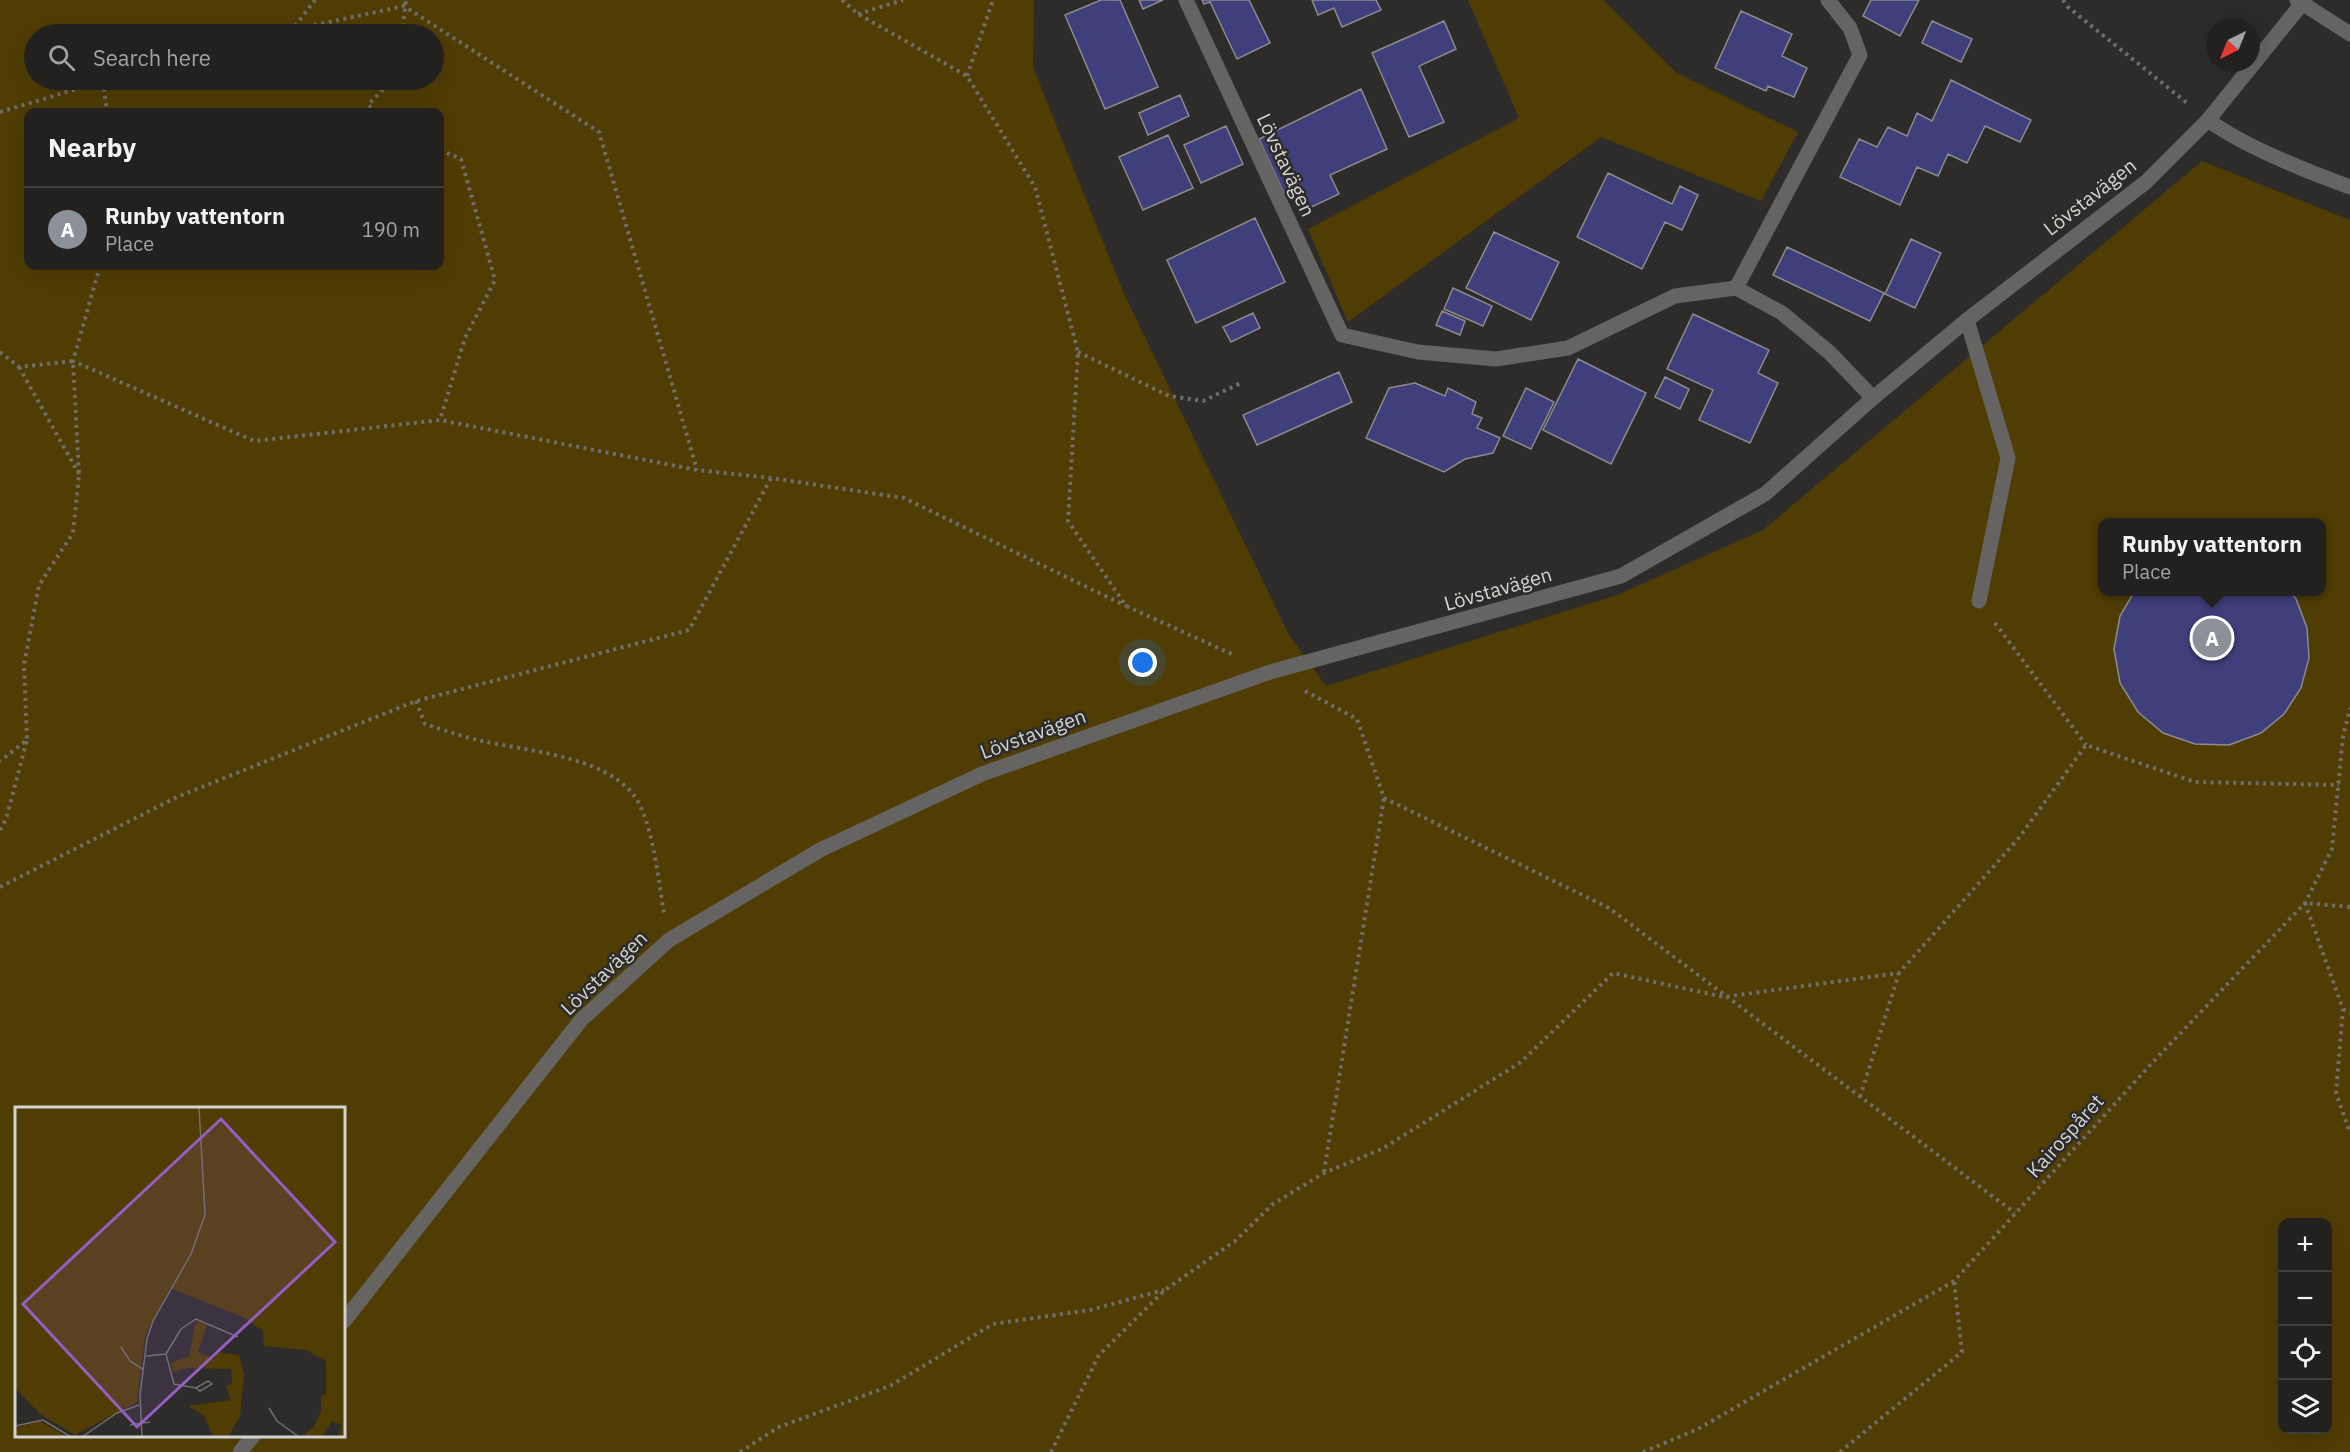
<!DOCTYPE html>
<meta charset="utf-8">
<style>
body{margin:0;font-family:"IBM Plex Sans",sans-serif;background:#2e2e2d;color:#f1f3f6}
.controls{position:absolute;right:18px;bottom:18px;display:grid;overflow:hidden;border-radius:12px;box-shadow:0 6px 24px #0002}
.controls button{width:54px;height:54px;display:grid;place-items:center;padding:0;border:0;border-bottom:2px solid #3f3e3e;background:#222120;color:#f1f3f6;font:30px sans-serif}
.compass{position:absolute;left:2206px;top:18px;width:54px;height:54px;border-radius:50%;background:#222120;box-shadow:0 6px 24px #0002;rotate:223deg}
.you{position:absolute;left:1143px;top:663px;width:21px;height:21px;margin:-15px;border:4px solid #fff;border-radius:50%;background:#1a73e8;box-shadow:0 0 0 9px #1a73e833}
.badge{display:grid;place-items:center;width:39px;height:39px;border-radius:50%;background:#8c9099;color:#fff;font-size:20px;font-weight:700}
.pin{position:absolute;translate:-50% -50%;border:3px solid #fff;box-shadow:0 2px 6px #0006}
.popup{position:absolute;left:2098px;top:518px;width:228px;height:78px;box-sizing:border-box;display:grid;place-content:center;border-radius:12px;background:#222120;filter:drop-shadow(0 2px 4px #0005);font-size:20px;white-space:nowrap;color:#a2a3a5}
.popup b{font-size:22px;color:#f1f3f6}
.popup::after{content:'';position:absolute;left:50%;top:100%;margin-left:-12px;border:12px solid transparent;border-top-color:#222120}
.list{margin:0;padding:0;list-style:none}
h2{display:flex;justify-content:space-between;align-items:center;height:78px;margin:0;padding:0 24px;font-size:26px}
h2 small{font-size:20px;font-weight:400;color:#a2a3a5}
.list li{display:grid;grid-template-columns:39px 1fr auto;gap:18px;align-items:center;box-sizing:border-box;height:84px;padding:0 24px;border-top:2px solid #3f3e3e}
.list b{display:block;font-size:22px;white-space:nowrap}
.list p{margin:0;font-size:20px;white-space:nowrap;color:#a2a3a5}
.list em{font-size:20px;font-style:normal;color:#a2a3a5}
.icon{flex:none;width:33px;height:33px;fill:none;stroke:currentColor;stroke-width:2;stroke-linecap:round;stroke-linejoin:round}
.map{position:relative;flex:none;width:2350px;height:1452px;overflow:hidden}
.search{position:absolute;background:#222120;box-shadow:0 6px 24px #0002;left:24px;top:24px;width:420px;height:66px;display:flex;align-items:center;gap:15px;box-sizing:border-box;padding:0 21px;border-radius:33px;color:#a2a3a5;font-size:22px}
.panel{position:absolute;background:#222120;box-shadow:0 6px 24px #0002;left:24px;top:108px;width:420px;height:162px;border-radius:12px}
.map>svg:first-child{display:block}
.green{fill:#503d04;fill-rule:evenodd}
.building{fill:#3f3f7c;stroke:#8b8b8e;stroke-width:1.5}
.lines{fill:none;stroke-linecap:round;stroke-linejoin:round}
.path{stroke:#6f6e6c;stroke-width:4;stroke-dasharray:3 4.5;stroke-linecap:butt}
.minor{stroke:#656463;stroke-width:15}
.labels{text-anchor:middle;stroke-width:5;stroke-linejoin:round;paint-order:stroke}
.street-label{font-size:20px;fill:#d3d3d1;stroke:#2d2c2a}
.inset-road{fill:none;stroke:#6f6f6d;stroke-width:1.5}
.view{fill:#955ec4;fill-opacity:0.15;stroke:#955ec4;stroke-width:3}
.inset-edge{fill:none;stroke:#d3d3d1;stroke-width:3}
</style>
<div class="map">
<svg width="2350" height="1452" viewBox="0 0 2350 1452">
<rect width="100%" height="100%" fill="#2d2c2a"/>
<path class="green" d="M0,0h1034l-1,67 91,227 165,341 37,51 291,-91 146,-65 439,-369 148,59v1232h-2350zM34,34h400v46h-400zM28,112h412v154h-412zM2102,522h220v70h-220zM16,1108h328v328h-328zM2282,1222h46v208h-46z
M1468,0h135l74,73 121,59 -37,69 -160,-64 -253,185 -40,-93 211,-111z"/>
<path class="building" d="M1101,0h19l38,87 -53,22 -40,-94z
M1139,0h24l-20,9z
M1202,0h47l21,43 -33,16 -27,-57 -6,2z
M1312,0h64l5,10 -39,17 -8,-19 -16,7z
M1871,0h48l-19,36 -37,-20z
M1741,11l51,23 -10,22 25,12 -13,29 -26,-11 -2,5 -51,-23z
M1444,21l12,28 -37,17 25,56 -35,15 -37,-84z
M1932,21l40,18 -11,23 -39,-19z
M1951,80l80,40 -11,22 -35,-16 -18,37 -19,-9 -10,22 -21,-9 -17,38 -60,-28 19,-38 18,8 11,-20 19,9 10,-23 15,8z
M1361,89l26,60 -57,26 9,19 -36,17 -10,-21 -9,3 -25,-54z
M1180,95l9,21 -41,19 -9,-22z
M1226,126l17,38 -42,19 -17,-38z
M1168,135l25,53 -50,22 -24,-53z
M1608,173l64,31 8,-18 18,9 -16,35 -17,-8 -23,47 -65,-32z
M1255,218l30,64 -89,41 -29,-63z
M1494,232l65,30 -28,58 -65,-32z
M1911,239l30,14 -26,55 -30,-14z
M1787,247l97,46 -14,28 -97,-46z
M1453,288l39,18 -9,20 -39,-17z
M1442,311l23,10 -5,14 -24,-10z
M1253,313l7,15 -29,14 -8,-15z
M1693,314l76,36 -11,23 20,10 -28,60 -51,-23 14,-30 -46,-21z
M1578,359l68,34 -35,71 -68,-34z
M1339,372l13,30 -95,43 -14,-30z
M1665,377l24,12 -9,20 -25,-12z
M1415,383l30,13 3,-8 28,14 -4,12 10,4 -5,10 23,10 -7,15 -28,6 -21,13 -78,-34 23,-50z
M1526,388l28,14 -23,47 -28,-13z
M2134,592h156l6,7 11,29 2,30 -8,30 -17,26 -23,19 -32,12 -34,-1 -32,-11 -25,-21 -18,-29 -6,-34 6,-33z"/>
<g class="lines">
<path class="path" d="M842,0l16,14 109,62 68,111 43,165 -10,169 58,85 108,49
M2063,0l5,7 119,96
M858,14l45,-14
M292,30l112,-24 195,126 98,338
M275,34l17,-4 23,-30
M402,34l4,-34
M967,76l26,-76
M103,81l4,31
M0,112l107,-32
M377,112l-9,-7 24,-25
M440,150l21,9 34,121 -30,58 -25,82
M100,266l-27,95 181,80 186,-21 257,50 74,8 133,20 222,108
M0,352l19,15 54,-6 6,114 -6,58 -34,52 -15,80 3,75 -27,21
M1078,352l91,44 34,5 38,-18
M19,367l60,107
M1995,623l91,122
M1305,691l52,28 27,79 225,110 406,305
M416,701l9,23c19,6 38,13 57,17 45,10 119,15 150,52 21,25 26,87 32,120
M0,830l6,-11 21,-79
M0,887l177,-90 239,-96 273,-71 82,-152
M2350,907l-45,-4 38,106 -7,84 14,40
M2343,1009l7,4
M1860,1097l39,-124
M1324,1172l60,-374
M740,1452l39,-25 111,-41 103,-62 97,-14 74,-20
M1051,1452l48,-97 66,-65 70,-49 38,-37 51,-31 58,-24 139,-87 92,-89 111,24 175,-24 119,-134 68,-94 109,37 144,3
M1643,1452l55,-23 256,-148 197,-217 154,-161 27,-54 11,-113 7,-28
M1840,1452l122,-100 -8,-71"/>
<path class="minor" d="M1186,0l156,335 76,17 78,7 72,-11 107,-52 61,-8 46,25 48,40 43,45
M2297,0l53,34
M2208,120c37,27 98,51 142,67
M1736,288l124,-233 -10,-27 -22,-28
M1967,320l41,138 -29,143
M344,1321l237,-301 88,-80 151,-90 162,-76 288,-102 351,-96 144,-82 108,-96 94,-78 179,-138 62,-62 97,-120
M240,1452l13,-16"/>
</g>
<g class="labels">
<g class="street-label">
<text transform="translate(1286 165) rotate(65)" y="7">Lövstavägen</text>
<text transform="translate(2090 197) rotate(-38)" y="7">Lövstavägen</text>
<text transform="translate(1498 589) rotate(-16)" y="7">Lövstavägen</text>
<text transform="translate(1033 734) rotate(-20)" y="7">Lövstavägen</text>
<text transform="translate(604 973) rotate(-44)" y="7">Lövstavägen</text>
<text transform="translate(2065 1136) rotate(-48)" y="7">Kairospåret</text>
</g>
</g>
<g transform="translate(15 1107)">
<rect width="330" height="330" fill="#2d2c2a"/>
<path d="M0,0h330v330h-7l4,-12 -10,-4 -10,16 -19,-2 11,-8 7,-16v-15l5,-2v-33l-20,-11 -42,-4 -1,-15 -20,-14 -73,-29 -25,48 -8,66 -62,33 -35,-21 -25,-26zM181,214l11,4 -9,27 16,7 3,-7 22,3 5,19 -4,42 -12,21h-15l-8,-20 -17,-11 43,-6 -5,-14 6,-2 -1,-15 -43,-1 -15,4 -2,-9 18,-7zM25,314l27,16h-52v-9z" fill="#503d04"/>
<path class="inset-road" d="M106,240l9,14 14,9M151,247l8,30 22,4 12,-7 4,3 -12,7 -4,-3M131,249l20,-2 15,-25 15,-10 42,18M254,301l8,13 22,16M115,318l20,-3M0,319l28,-6 28,17M67,330l35,-24 22,-8M127,330l-2,-42 7,-56 6,-18 38,-67 14,-39 -6,-108"/>
<path class="view" d="M206,12l114,123 -198,185 -114,-123z"/>
<rect width="330" height="330" class="inset-edge"/>
</g>
</svg>
<div class="controls">
<button>+</button>
<button>−</button>
<button><svg class="icon" aria-label="locate" viewBox="0 0 24 24"><circle cx="12" cy="12" r="6"/><path d="M12 2v4M12 18v4M2 12h4M18 12h4"/></svg></button>
<button><svg class="icon" aria-label="layers" viewBox="0 0 24 24"><path d="M12 4l9 5-9 5-9-5zM3 14l9 5 9-5"/></svg></button>
</div>
<svg class="compass" viewBox="-18 -18 36 36"><path d="M0-13l5 13h-10z" fill="#e53935"/><path d="M0 13l5-13h-10z" fill="#a2a3a5"/></svg>
<div class="you"></div>
<div class="pin badge" style="left:2212px;top:638px">A</div>
<div class="popup"><b>Runby vattentorn</b>Place</div>
<div class="search"><svg class="icon" aria-label="search" viewBox="0 0 24 24"><circle cx="10" cy="10" r="6"/><path d="M15 15l6 6"/></svg>Search here</div>
<section class="panel">
<h2>Nearby<small></small></h2>
<ul class="list">
<li><span class="badge">A</span><div><b>Runby vattentorn</b><p>Place</p></div><em>190 m</em></li>
</ul>
</section>
</div>
